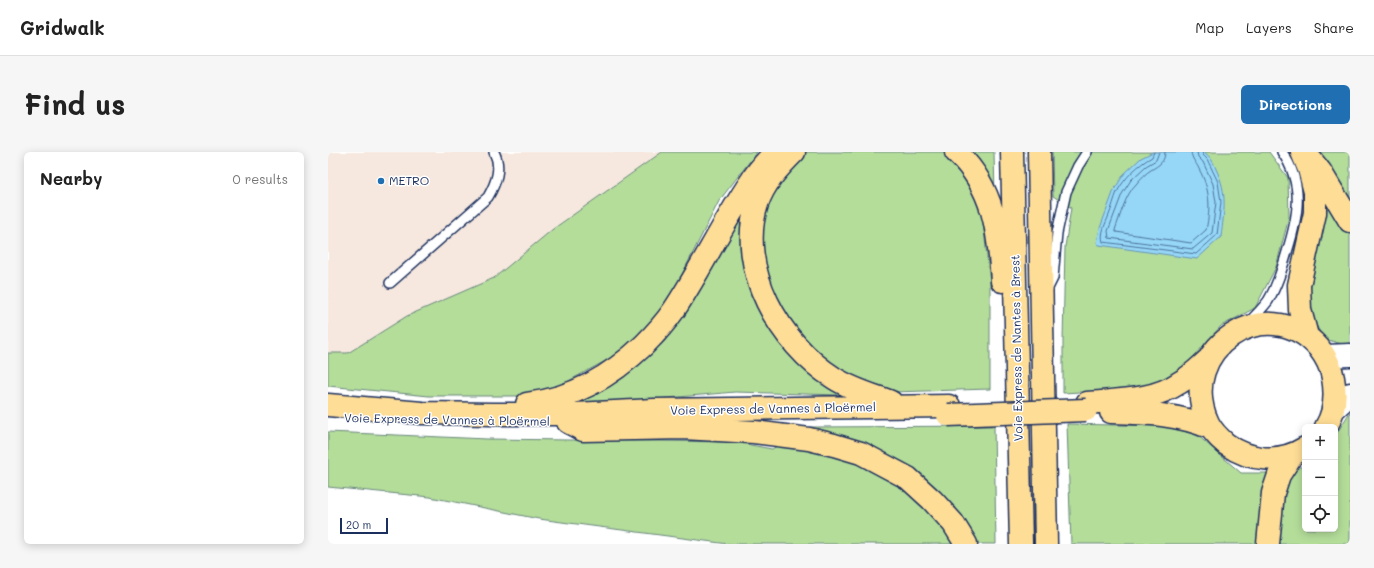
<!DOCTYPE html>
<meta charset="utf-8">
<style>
body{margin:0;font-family:Mali,sans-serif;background:#f6f6f6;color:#222}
.controls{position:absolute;right:12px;bottom:12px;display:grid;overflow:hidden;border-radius:6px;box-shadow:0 2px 10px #0003}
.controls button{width:36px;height:36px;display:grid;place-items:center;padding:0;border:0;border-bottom:1px solid #e0e0e0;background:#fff;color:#222;font:20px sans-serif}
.scale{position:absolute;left:12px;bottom:10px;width:48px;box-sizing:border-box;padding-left:4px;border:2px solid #1b2f5e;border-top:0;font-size:11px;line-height:14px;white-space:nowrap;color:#1b2f5e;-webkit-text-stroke:3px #fff;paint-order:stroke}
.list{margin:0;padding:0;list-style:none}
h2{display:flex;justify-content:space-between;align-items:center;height:52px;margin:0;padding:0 16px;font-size:17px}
h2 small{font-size:13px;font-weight:400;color:#767676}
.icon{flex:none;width:22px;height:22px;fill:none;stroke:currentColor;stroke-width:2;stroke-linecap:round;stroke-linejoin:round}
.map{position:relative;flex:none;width:1022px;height:392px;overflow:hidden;border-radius:6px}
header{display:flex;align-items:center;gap:24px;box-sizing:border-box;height:56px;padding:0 20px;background:#fff;border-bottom:1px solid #e0e0e0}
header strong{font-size:19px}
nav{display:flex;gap:22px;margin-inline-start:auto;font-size:14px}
.intro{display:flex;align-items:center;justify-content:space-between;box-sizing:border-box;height:96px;padding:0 24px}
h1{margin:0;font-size:28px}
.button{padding:10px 18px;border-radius:6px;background:#1f6fb2;color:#fff;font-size:14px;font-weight:700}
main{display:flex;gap:24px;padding:0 24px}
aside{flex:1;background:#fff;border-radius:6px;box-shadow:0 2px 10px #0003}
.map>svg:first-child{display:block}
.built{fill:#f6e8de}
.green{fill:#b4dd9a;stroke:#68867c}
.water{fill:#96d7f7;stroke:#6594ba}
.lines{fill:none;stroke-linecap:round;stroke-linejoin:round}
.shore{stroke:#4c729b;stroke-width:1}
.service-casing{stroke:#1b2f5e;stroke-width:12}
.secondary-casing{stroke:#1b2f5e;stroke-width:25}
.trunk-casing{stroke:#1b2f5e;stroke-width:25}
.service{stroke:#fff;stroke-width:9}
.secondary{stroke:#fff;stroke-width:22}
.trunk{stroke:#fedd96;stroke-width:22}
.trunk-bridge-casing{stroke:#1b2f5e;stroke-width:25;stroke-linecap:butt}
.trunk-bridge{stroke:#fedd96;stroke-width:22}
.poi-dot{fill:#1f6fb2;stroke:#fff;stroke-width:1.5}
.labels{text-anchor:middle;stroke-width:3;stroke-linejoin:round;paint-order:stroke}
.poi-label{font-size:12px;fill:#1b2f5e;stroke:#fff;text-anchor:start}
.street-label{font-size:12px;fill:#1b2f5e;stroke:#fff}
</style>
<header>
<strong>Gridwalk</strong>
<nav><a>Map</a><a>Layers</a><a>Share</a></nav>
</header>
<div class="intro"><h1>Find us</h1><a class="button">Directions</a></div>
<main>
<aside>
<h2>Nearby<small>0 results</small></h2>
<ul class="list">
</ul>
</aside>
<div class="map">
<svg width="1022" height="392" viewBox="0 0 1022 392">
<rect width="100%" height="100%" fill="#fff"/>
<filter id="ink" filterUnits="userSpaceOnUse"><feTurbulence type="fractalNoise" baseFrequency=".025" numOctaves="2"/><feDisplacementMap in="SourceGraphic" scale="8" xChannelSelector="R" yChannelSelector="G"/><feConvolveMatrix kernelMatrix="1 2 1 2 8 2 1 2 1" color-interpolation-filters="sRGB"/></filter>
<g filter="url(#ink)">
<path class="built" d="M0,0h334l-109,77 -59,49 -87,38 -59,37h-20z"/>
<path class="green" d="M334,0h95l-38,49 -52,103 -38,44 -77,42 -35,6h-88l-101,-10v-33h20l59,-37 87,-38 59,-49z
M458,0h208l1,45 -12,25 7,60v107l-97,3 -32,-12 -20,15 -106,-3 -160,14 -2,-4 51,-27 41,-34 36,-57 45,-84z
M724,0h217l19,26 1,39 -13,50 -21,41 -34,18 -41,46 -11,6 -37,11 -69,4v-52l2,-94 6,-39 -18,-12z
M984,0h38v194l-26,-7 -13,-23 -3,-27z
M1022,260v132h-279l-4,-120 95,2 34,8 45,39h24l30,-2 10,-7v65h30v-93z
M666,274l2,118h-268l-189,-25 -109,-22 -102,-10v-55l159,7 247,3 38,7 38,-22z"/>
<path class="water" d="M825,0h51c7,5 9,10 12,17 12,25 8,42 5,68l-24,22 -98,-14 -2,-2 3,-15 14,-38 10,-16 17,-16z"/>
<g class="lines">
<path class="shore" d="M826,0l-2,5c-14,8 -27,20 -35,35 -3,7 -5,16 -8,23 -3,8 -9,18 -6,27l93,12 21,-19 4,-33 -3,-20 -11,-23 -4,-4 -1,-3
M831,0l-3,8 -10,6 -15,14 -9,14 -14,37 1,7 84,11 19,-16 4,-31 -3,-18 -10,-22 -5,-5 -1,-5
M837,0c0,10 -6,13 -14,18 -5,3 -10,8 -14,13 -12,12 -16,31 -22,47l1,2 75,11 15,-13c5,-23 4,-41 -7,-61 -3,-7 -7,-9 -8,-17"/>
<g class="service-casing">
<path id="service" d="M62,131l98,-86c8,-14 14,-29 6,-45
M719,138l6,-12 4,-45 9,-41 12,-26 9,-14
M919,172c7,-7 15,-15 21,-23 9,-15 14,-32 19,-49 11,-35 18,-67 -5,-100"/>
</g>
<g class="secondary-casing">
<path id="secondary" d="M997,204l25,-1
M1005,258l17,-16"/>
</g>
<g class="trunk-casing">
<path id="trunk" d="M466,0c-15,15 -30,31 -37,52 -21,64 23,140 77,174 17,11 38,17 57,24
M628,0c38,35 43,81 46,129
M684,0l9,392
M711,0l7,392
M974,0l7,17 6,23v21l-16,72 1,25 7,26
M984,9l8,10 30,50
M759,251c30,-3 66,-2 92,-20 11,-6 20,-15 29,-23
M199,252c47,-6 83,-27 117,-59 11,-11 21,-22 30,-35 28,-42 49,-88 78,-130 6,-10 15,-19 23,-28
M0,253l94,8 71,1h82l79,-4 295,-4
M783,260c35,1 68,2 100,16
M240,270l15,8 100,-2 71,4 55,7 25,6 27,8 47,25 24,22 21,23 13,21
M977,296c-26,16 -55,13 -79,-4 -7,-6 -14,-13 -18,-21 -34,-73 59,-135 111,-75 7,9 12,18 14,30 3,16 2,34 -7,49
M940,392l5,-51 6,-18 13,-20"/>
</g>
<use href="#service" class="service"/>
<use href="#secondary" class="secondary"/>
<use href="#trunk" class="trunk"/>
<g class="trunk-bridge-casing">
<path id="trunk-bridge" d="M620,263l138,-5"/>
</g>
<use href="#trunk-bridge" class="trunk-bridge"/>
</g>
</g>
<circle class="poi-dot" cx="53" cy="29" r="4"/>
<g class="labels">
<g class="poi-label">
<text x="61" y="33">METRO</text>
</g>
<g class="street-label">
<text transform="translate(689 196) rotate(-91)" y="4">Voie Express de Nantes à Brest</text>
<text transform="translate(445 257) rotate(-1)" y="4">Voie Express de Vannes à Ploërmel</text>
<text transform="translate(119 268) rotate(1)" y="4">Voie Express de Vannes à Ploërmel</text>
</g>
</g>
</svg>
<div class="controls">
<button>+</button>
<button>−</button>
<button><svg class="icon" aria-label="locate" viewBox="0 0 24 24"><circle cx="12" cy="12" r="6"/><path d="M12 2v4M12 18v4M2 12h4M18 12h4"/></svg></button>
</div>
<div class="scale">20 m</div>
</div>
</main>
